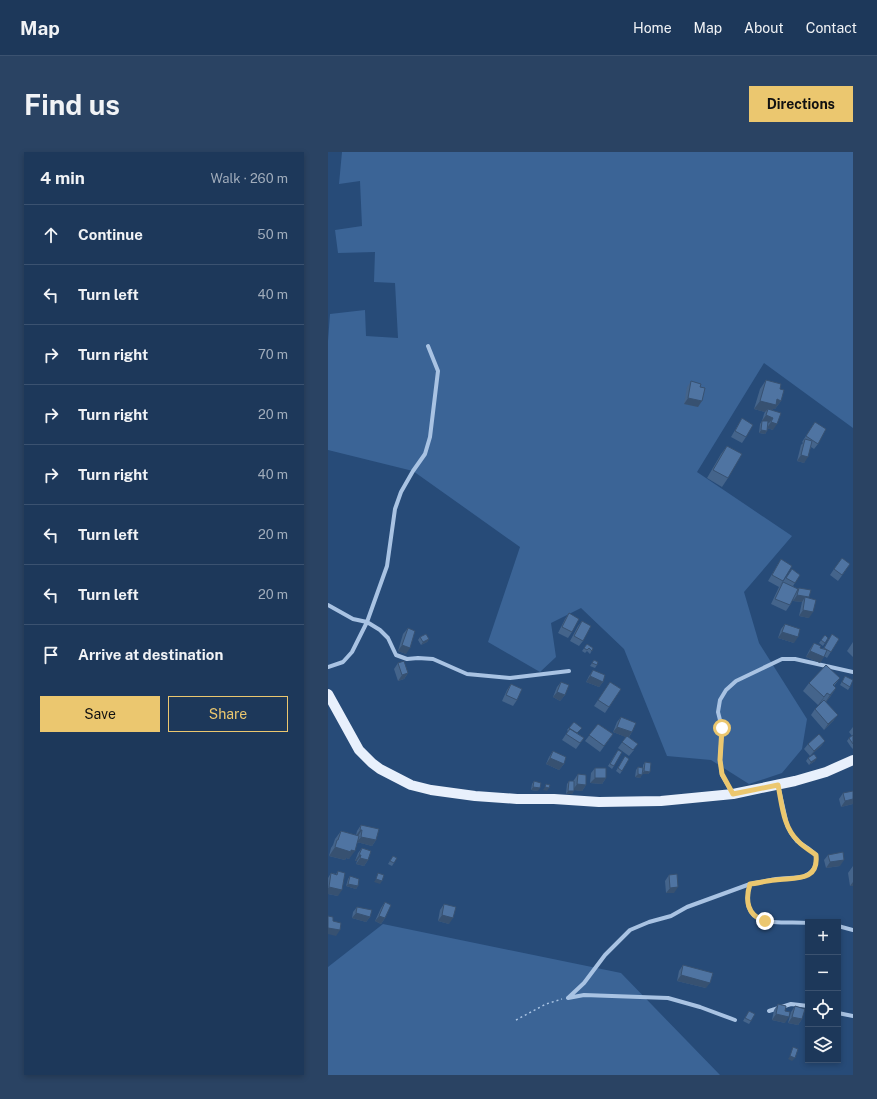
<!DOCTYPE html>
<meta charset="utf-8">
<style>
body{margin:0;font-family:"Public Sans",sans-serif;background:#2a4363;color:#f1f3f6}
.controls{position:absolute;right:12px;bottom:12px;display:grid;overflow:hidden;border-radius:0px;box-shadow:0 2px 6px #0003}
.controls button{width:36px;height:36px;display:grid;place-items:center;padding:0;border:0;border-bottom:1px solid #3b5270;background:#1d385a;color:#f1f3f6;font:20px sans-serif}
.stop{position:absolute;width:12px;height:12px;margin:-9px;border:3px solid #ebc76f;border-radius:50%;background:#fff}
.stop.end{background:#ebc76f;border-color:#fff;box-shadow:0 1px 4px #0008}
.list{margin:0;padding:0;list-style:none}
h2{display:flex;justify-content:space-between;align-items:center;height:52px;margin:0;padding:0 16px;font-size:17px}
h2 small{font-size:13px;font-weight:400;color:#a0acbb}
.list li{display:grid;grid-template-columns:26px 1fr auto;gap:12px;align-items:center;box-sizing:border-box;height:60px;padding:0 16px;border-top:1px solid #3b5270}
.list b{display:block;font-size:15px;white-space:nowrap}
.list em{font-size:13px;font-style:normal;color:#a0acbb}
.actions{display:flex;gap:8px;padding:12px 16px}
.actions a{flex:1;padding:9px 0;border:1px solid #ebc76f;border-radius:0px;text-align:center;font-size:14px;color:#ebc76f}
.actions .main{background:#ebc76f;color:#111}
.icon{flex:none;width:22px;height:22px;fill:none;stroke:currentColor;stroke-width:2;stroke-linecap:round;stroke-linejoin:round}
.map{position:relative;flex:none;width:525px;height:923px;overflow:hidden;border-radius:0px}
header{display:flex;align-items:center;gap:24px;box-sizing:border-box;height:56px;padding:0 20px;background:#1d385a;border-bottom:1px solid #3b5270}
header strong{font-size:19px}
nav{display:flex;gap:22px;margin-inline-start:auto;font-size:14px}
.intro{display:flex;align-items:center;justify-content:space-between;box-sizing:border-box;height:96px;padding:0 24px}
h1{margin:0;font-size:28px}
.button{padding:10px 18px;border-radius:0px;background:#ebc76f;color:#111;font-size:14px;font-weight:700}
main{display:flex;gap:24px;padding:0 24px}
aside{flex:1;background:#1d385a;border-radius:0px;box-shadow:0 2px 6px #0003}
.map>svg:first-child{display:block}
.green{fill:#3b6496}
.lines{fill:none;stroke-linecap:round;stroke-linejoin:round}
.path{stroke:#a9c3e3;stroke-width:1.5;stroke-dasharray:2 3;stroke-linecap:butt}
.minor{stroke:#a9c3e3;stroke-width:4}
.primary{stroke:#e8f0fc;stroke-width:10}
.wall{fill:#44648b}
.shaded-wall{fill:#375171}
.building{fill:#4f74a2;stroke:#375171}
.route{stroke:#ebc76f;stroke-width:5}
</style>
<header>
<strong>Map</strong>
<nav><a>Home</a><a>Map</a><a>About</a><a>Contact</a></nav>
</header>
<div class="intro"><h1>Find us</h1><a class="button">Directions</a></div>
<main>
<aside>
<h2>4 min<small>Walk · 260 m</small></h2>
<ul class="list">
<li><svg class="icon" aria-label="ahead" viewBox="0 0 24 24"><path d="M12 20V5M6 11l6-6 6 6"/></svg><div><b>Continue</b></div><em>50 m</em></li>
<li><svg class="icon" aria-label="left" viewBox="0 0 24 24"><path d="M17 20v-9H6M10 6l-5 5 5 5"/></svg><div><b>Turn left</b></div><em>40 m</em></li>
<li><svg class="icon" aria-label="right" viewBox="0 0 24 24"><path d="M7 20v-9h11M14 6l5 5-5 5"/></svg><div><b>Turn right</b></div><em>70 m</em></li>
<li><svg class="icon" aria-label="right" viewBox="0 0 24 24"><path d="M7 20v-9h11M14 6l5 5-5 5"/></svg><div><b>Turn right</b></div><em>20 m</em></li>
<li><svg class="icon" aria-label="right" viewBox="0 0 24 24"><path d="M7 20v-9h11M14 6l5 5-5 5"/></svg><div><b>Turn right</b></div><em>40 m</em></li>
<li><svg class="icon" aria-label="left" viewBox="0 0 24 24"><path d="M17 20v-9H6M10 6l-5 5 5 5"/></svg><div><b>Turn left</b></div><em>20 m</em></li>
<li><svg class="icon" aria-label="left" viewBox="0 0 24 24"><path d="M17 20v-9H6M10 6l-5 5 5 5"/></svg><div><b>Turn left</b></div><em>20 m</em></li>
<li><svg class="icon" aria-label="arrive" viewBox="0 0 24 24"><path d="M6 21V4h12l-3 4 3 4H6"/></svg><div><b>Arrive at destination</b></div></li>
</ul>
<div class="actions"><a class="main">Save</a><a>Share</a></div>
</aside>
<div class="map">
<svg width="525" height="923" viewBox="0 0 525 923">
<rect width="100%" height="100%" fill="#274b78"/>
<path class="green" d="M14,0h511v276l-89,-65 -67,109 95,64 -48,56 15,51 48,76 -5,30 -20,24 -33,11 -38,-24 -44,-4 -43,-107 -43,-41 -30,15 5,34 -16,15 -52,-30 32,-95 -107,-76 -85,-21v-109l2,-27 35,-4 1,26 32,2 -3,-55 -21,-1 1,-30 -37,1 -3,-23 27,-4 -2,-45 -21,3z
M55,772l238,49 99,102h-392v-108z"/>
<g class="lines">
<path class="path" d="M188,868l30,-16 16,-5"/>
<path class="minor" d="M0,453l25,14 14,3 13,8 8,8 8,17 11,4 11,-1 15,1 34,15 43,4 59,-7
M0,515l15,-5 9,-10 15,-30 20,-56 8,-57 6,-17 12,-21 12,-17 5,-17 8,-66 -10,-25
M405,642l-11,-19 -2,-15 2,-32 -4,-16 2,-12 6,-10 10,-9 46,-22h13l58,13
M422,732c-13,46 29,37 58,39
M510,774l15,4
M240,846l16,-15 21,-28 25,-25 19,-8 22,-6 16,-9 63,-23 26,-5 27,-2 7,-4 4,-4 2,-7v-7l-7,-6 -12,-8 -6,-8 -4,-8 -9,-40
M240,846l16,-3 84,3 32,9 35,13
M441,859l22,-7 17,2
M510,861l15,3"/>
<path class="primary" d="M0,542l31,56 13,13 8,6 31,16 20,5 44,6 42,3h37l45,3 62,-1 31,-3 41,-4 62,-13 31,-9 27,-12"/>
</g>
<path class="wall" d="M438,228l14,9 1,12 -6,8h-2l-1,1 1,20 -6,-2v3l-2,3 -6,-1 1,-9 2,-3 2,-7 1,-2 -11,-3 6,-20z
M363,229l9,6 -2,20 -14,-3 3,-17z
M414,266l4,19 -4,6 -11,-6z
M487,270l3,22 -4,5 -3,-2 -7,16 -7,-2 4,-16 2,-2 -1,-1z
M399,294l1,32 -6,9 -15,-9 14,-24z
M453,407l2,22 -4,6 -11,-6z
M464,417l8,6 -7,11 4,4 2,-2 10,9 -1,1 1,20 -10,-2 3,-14 -9,-1 1,-5 -4,9 -4,6 -15,-7 8,-17z
M506,417l12,1 -8,11 -8,-6z
M241,461l3,19 -4,6 -10,-5 7,-14z
M254,469l1,20 -4,5 -9,-5 8,-15z
M457,472l9,19 -16,-5 3,-9z
M80,476l-2,26 -8,-3 5,-17z
M504,482l7,5 -12,19 -3,-2 -4,7 -14,-6 4,-8 4,-6 6,5 3,1z
M497,483l3,3 -5,8 -4,-3z
M92,485l9,2 -2,3 -6,3 -3,-5z
M525,490v15l-6,-6z
M259,492l6,4 -3,6 -3,-3 -2,2 -3,-2z
M266,508l3,5 -2,3 -5,-2z
M70,511l10,10 -4,6 -6,2 -4,-12z
M265,518l10,12 -4,5 -13,-5 3,-6z
M517,524l5,11 -2,3 -8,-5z
M512,526l-6,8 2,2 -6,9 -4,5 8,18 -10,10 -13,-15 4,-6 7,-7h-1l-3,3 -15,-14 6,-8z
M233,530l4,13 -5,6 -7,-4 4,-10z
M282,530l11,7 -16,24 -11,-7z
M183,532l6,16 -4,6 -11,-5 5,-11z
M293,565l11,15 -3,5 5,13 -5,6 -11,-8 8,-11 -13,-5 4,-10z
M246,570l3,11 7,5 -8,11 -14,-9 6,-9 -1,-1z
M270,572l15,10 -13,18 -15,-11z
M525,575v22l-2,-2 2,-2 -2,2 -4,-6 2,-3 3,-2 -3,-4z
M497,589l-4,5 -11,10 -6,-7 4,-5z
M225,599l11,13 -5,6 -13,-6 3,-7z
M288,601l-2,13 -2,3 -4,-3z
M480,606l7,3 -6,4 -3,-4z
M295,607l-1,12 -2,3 -4,-3z
M317,610l5,10 -2,2h-6l-2,4 -5,-1 1,-7 2,-3 5,1v-3z
M267,616l11,10 -4,6 -12,-1 1,-10z
M250,622l8,11 -4,6 -8,-1 -2,4h-6l1,-10 2,-3h4l1,-1z
M206,629l4,10 -7,-1 1,-6z
M515,641l10,6v5l-12,3 -2,-8z
M33,673l15,15 -4,6 -15,-4 -8,17 -3,-1 -1,2 -16,-4 2,-8 2,-3 2,-6 6,-8 15,4 1,-4z
M34,696l6,12 -4,6 -8,-2 1,-3h-2l3,-8z
M500,703l12,11 -14,2 -2,-8z
M65,704l1,7 -2,3 -4,-2z
M525,714v20h-3l-2,-13z
M10,719v25l-10,-2v-16l3,-5 5,1z
M341,723l5,18h-8l-1,-12z
M22,724l8,10 -2,3 -10,-3 2,-7z
M57,750v16l-4,6 -6,-3 6,-13z
M116,752l5,20 -11,-3 2,-11z
M29,755l13,10 -4,5 -14,-4 1,-6z
M355,813l23,23 -29,-7 2,-10z
M450,852l7,7v12l-13,-3 2,-10z
M467,854l7,13 -4,6 -10,-2 3,-11z
M421,859l2,10 -2,3 -6,-3z"/>
<path class="shaded-wall" d="M360,246l14,3 -4,6 -14,-3z
M449,247l4,2 -6,8h-2l-3,4 -2,-4 -3,3 -11,-3 6,-8z
M438,263l7,3 -4,5 -7,-2z
M443,270l6,2 -4,6 -6,-2z
M433,278l6,1 -2,3 -6,-1z
M473,303l7,2 -4,6 -7,-2z
M469,443l12,2 -4,6v-6l-3,5 -9,-1z
M475,458l10,2 -4,6 -10,-2z
M454,480l16,5 -4,6 -16,-5z
M101,487l-2,3 -6,3 2,-3z
M74,493l8,3 -4,6 -8,-3z
M482,499l14,6 -4,6 -14,-6z
M80,521l-4,6 -6,2 4,-6z
M262,524l13,6 -4,5 -13,-5z
M508,536l-6,9 -6,7 6,-9z
M229,540l8,3 -5,6 -7,-4z
M499,541l-6,9 -3,3z
M510,563l-4,5 -10,10 4,-6z
M289,575l15,5 -4,6 -15,-6z
M497,589l-4,5 -11,10 4,-5z
M222,606l14,6 -5,6 -13,-6z
M489,606l-2,3 -6,4 2,-3z
M316,619l6,1 -2,2h-6z
M310,622l4,1 -2,3 -5,-1z
M267,626h11l-4,6 -12,-1z
M249,632l9,1 -4,6 -9,-1z
M205,635l7,1 -2,3 -7,-1z
M217,635l4,1 -2,3 -4,-1z
M240,639h6l-2,3h-6z
M525,647v5l-12,3 4,-6z
M32,678h2l-4,6h-2z
M33,685l15,3 -4,6 -15,-4z
M7,695l16,3 4,1 -6,8 -3,-1 -1,2 -16,-4z
M31,703h2l-4,6h-2z
M32,706l8,2 -4,6 -8,-2z
M516,708l-4,6 -14,2 4,-6z
M48,727l6,2 -2,3 -6,-2z
M525,730v4h-3z
M20,732l10,2 -2,3 -10,-3z
M1,735l13,3 -4,6 -10,-2v-6z
M350,735l-4,6h-8l4,-5z
M28,761l14,4 -4,5 -14,-4z
M114,763l11,3 -4,6 -11,-3z
M51,764l6,2 -4,6 -6,-3z
M0,776l12,2 -4,6 -8,-2z
M353,823l29,8 -4,5 -29,-7z
M448,862l13,3 -4,6 -13,-3z
M464,865l10,2 -4,6 -10,-2z
M462,904l5,2 -3,3 -4,-2z"/>
<path class="building" d="M438,228l15,4 -1,5 4,1 -3,11 -4,-2 -1,6 -16,-4z
M363,229l10,3 -1,3 5,1 -3,13 -14,-3z
M440,257l13,4 -4,11 -6,-2 2,-4 -7,-3z
M414,266l11,7 -7,12 -11,-6z
M434,269h6l-1,10 -6,-1z
M487,270l11,7 -8,15 -12,-8z
M477,287l7,2 -4,16 -7,-2z
M399,294l15,8 -14,24 -15,-8z
M514,406l8,6 -8,11 -8,-6z
M453,407l11,7 -9,15 -11,-6z
M464,417l8,6 -5,8 -9,-5z
M455,430l15,7 -8,16 -15,-6z
M471,436l12,2 -2,7 -12,-2z
M477,445l11,3 -3,12 -10,-2z
M241,461l10,6 -7,13 -10,-5z
M254,469l9,5 -8,15 -9,-5z
M457,472l15,5 -2,8 -16,-5z
M80,476l7,3 -5,17 -8,-3z
M98,482l3,5 -6,3 -3,-5z
M504,482l7,5 -8,13 -7,-4z
M497,483l3,3 -3,5 -4,-3z
M486,491l7,3 -1,2 7,2 -3,7 -14,-6z
M259,492l6,4 -1,3 -3,-3 -2,2 -3,-2z
M266,508l4,2 -1,3 -5,-2z
M76,509l4,12 -6,2 -4,-12z
M498,513l14,13 -7,7 3,3 -6,7 -3,-2 -3,4 -15,-14z
M265,518l12,5 -2,7 -13,-6z
M517,524l8,4 -3,7 -8,-5z
M233,530l8,3 -4,10 -8,-3z
M282,530l11,7 -12,18 -11,-7z
M183,532l11,5 -5,11 -11,-5z
M496,548l14,15 -10,9 -13,-15z
M293,565l15,6 -4,9 -15,-5z
M246,570l8,6 -5,5 -8,-5z
M270,572l15,10 -9,12 -15,-11z
M242,577l14,9 -4,5 -14,-9z
M491,582l6,7 -11,10 -6,-7z
M525,583v9l-4,-6z
M299,584l11,8 -5,6 -11,-8z
M290,598l4,2 -8,14 -4,-2z
M225,599l13,6 -2,7 -14,-6z
M486,602l3,4 -6,4 -3,-4z
M297,604l4,3 -7,12 -4,-3z
M317,610l6,1 -1,9 -6,-1z
M310,615l5,1 -1,7 -4,-1z
M267,616h11v10h-11z
M250,622l8,1v10l-9,-1z
M206,629l7,2 -1,5 -7,-1z
M241,629h5v10h-6z
M218,632l4,1 -1,3 -4,-1z
M525,639v8l-8,2 -2,-8z
M33,673l18,4 -3,11 -15,-3 1,-7h-2z
M13,679l18,5 -4,15 -4,-1v2l-16,-5 2,-7h1z
M34,696l9,3 -3,9 -8,-2 1,-3h-2z
M515,700l1,8 -14,2 -2,-7z
M65,704l4,2 -3,5 -4,-2z
M10,719l7,2 -3,17 -13,-3 2,-14 6,2z
M50,721l6,2 -2,6 -6,-2z
M349,722l1,13 -8,1 -1,-13z
M22,724l9,3 -1,7 -10,-2z
M57,750l6,3 -6,13 -6,-2z
M116,752l12,3 -3,11 -11,-3z
M29,755l15,3 -2,7 -14,-4z
M0,764l5,1v4l8,2 -1,7 -12,-2z
M355,813l30,8 -3,10 -29,-8z
M450,852l8,2 -1,5 5,1 -1,5 -13,-3z
M467,854l10,3 -3,10 -10,-2z
M421,859l6,3 -4,7 -6,-3z
M465,895l5,2 -3,9 -5,-2z"/>
<g class="lines">
<path class="route" d="M394,576l-2,32 2,14 11,20 45,-9c4,19 5,42 20,56 5,6 12,9 18,14 3,28 -23,22 -41,25 -9,1 -17,3 -25,4 -5,16 -3,32 15,37"/>
</g>
</svg>
<div class="controls">
<button>+</button>
<button>−</button>
<button><svg class="icon" aria-label="locate" viewBox="0 0 24 24"><circle cx="12" cy="12" r="6"/><path d="M12 2v4M12 18v4M2 12h4M18 12h4"/></svg></button>
<button><svg class="icon" aria-label="layers" viewBox="0 0 24 24"><path d="M12 4l9 5-9 5-9-5zM3 14l9 5 9-5"/></svg></button>
</div>
<div class="stop" style="left:394px;top:576px"></div>
<div class="stop end" style="left:437px;top:769px"></div>
</div>
</main>
